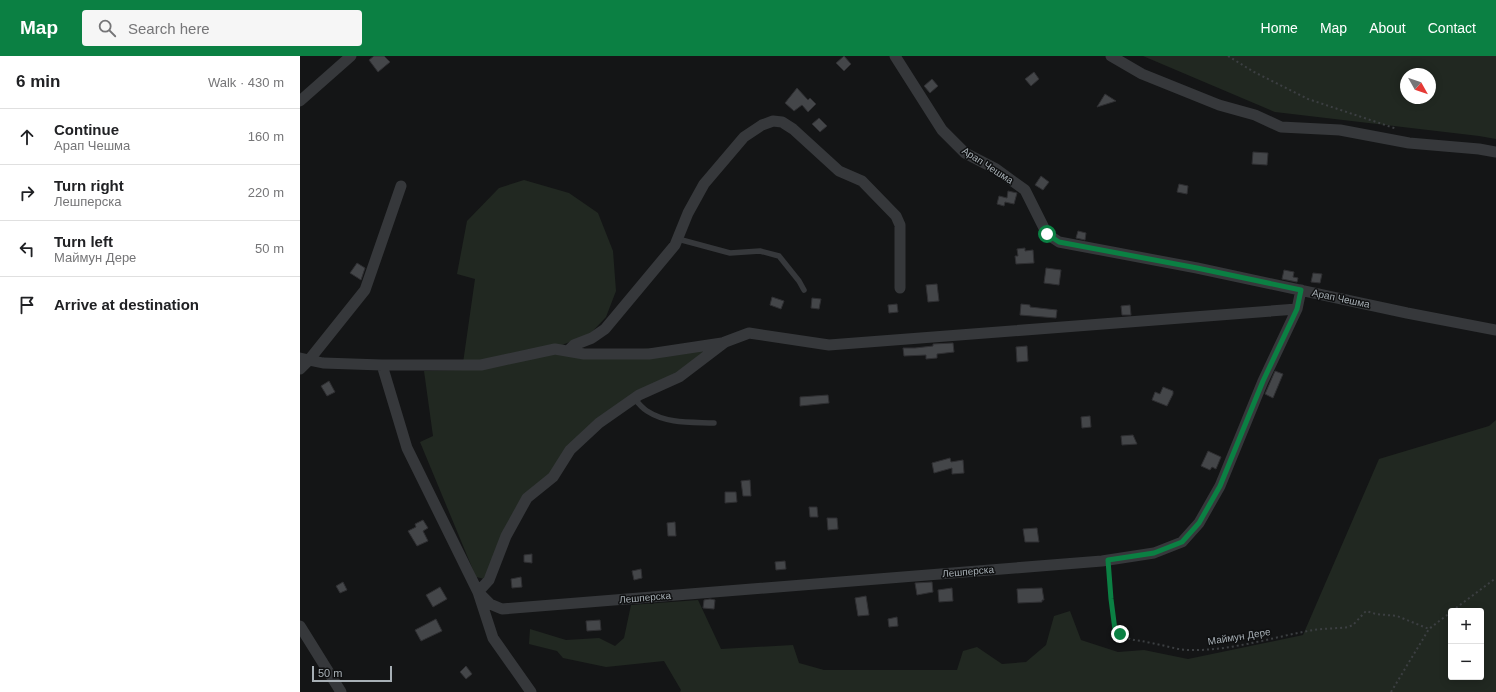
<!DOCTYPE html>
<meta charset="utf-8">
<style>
body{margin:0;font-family:Helvetica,sans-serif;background:#f6f6f6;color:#202124}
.controls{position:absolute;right:12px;bottom:12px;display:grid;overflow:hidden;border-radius:4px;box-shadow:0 2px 10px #0003}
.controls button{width:36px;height:36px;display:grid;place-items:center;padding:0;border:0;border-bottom:1px solid #e0e0e0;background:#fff;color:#202124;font:20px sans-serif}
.compass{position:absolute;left:1100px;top:12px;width:36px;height:36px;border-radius:50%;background:#fff;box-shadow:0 2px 10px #0003;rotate:130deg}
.scale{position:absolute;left:12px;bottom:10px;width:80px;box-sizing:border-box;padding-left:4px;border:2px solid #a7afb5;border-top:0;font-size:11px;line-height:14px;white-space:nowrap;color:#a7afb5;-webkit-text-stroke:3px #0f1011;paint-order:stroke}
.stop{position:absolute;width:12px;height:12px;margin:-9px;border:3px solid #0b8043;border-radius:50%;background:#fff}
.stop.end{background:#0b8043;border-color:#fff;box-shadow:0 1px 4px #0008}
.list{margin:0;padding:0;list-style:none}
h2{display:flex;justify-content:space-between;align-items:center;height:52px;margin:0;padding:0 16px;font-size:17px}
h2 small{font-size:13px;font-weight:400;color:#757577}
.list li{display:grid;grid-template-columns:26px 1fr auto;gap:12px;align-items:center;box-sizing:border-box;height:56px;padding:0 16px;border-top:1px solid #e0e0e0}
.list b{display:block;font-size:15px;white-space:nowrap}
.list p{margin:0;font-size:13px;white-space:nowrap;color:#757577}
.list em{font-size:13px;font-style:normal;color:#757577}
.icon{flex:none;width:22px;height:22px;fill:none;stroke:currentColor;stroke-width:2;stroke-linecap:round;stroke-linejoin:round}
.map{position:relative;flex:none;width:1196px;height:636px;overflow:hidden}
header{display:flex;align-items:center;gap:24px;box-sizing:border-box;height:56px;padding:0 20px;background:#0b8043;color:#fff}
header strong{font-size:19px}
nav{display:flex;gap:22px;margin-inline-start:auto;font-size:14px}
.search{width:280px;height:36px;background:#f6f6f6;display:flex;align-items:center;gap:10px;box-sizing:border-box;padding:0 14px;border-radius:4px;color:#757577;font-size:15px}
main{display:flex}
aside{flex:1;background:#fff}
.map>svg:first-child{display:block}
.green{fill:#212821;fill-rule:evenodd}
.building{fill:#444649;stroke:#2f2f32}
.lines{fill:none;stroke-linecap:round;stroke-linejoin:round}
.path{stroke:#3c3f42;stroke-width:2;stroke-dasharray:2 3;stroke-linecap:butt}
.service{stroke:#36383b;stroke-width:5.5}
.minor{stroke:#36383b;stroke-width:11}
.route{stroke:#0b8043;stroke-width:5}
.labels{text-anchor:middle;stroke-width:3;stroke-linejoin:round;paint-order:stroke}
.street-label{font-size:10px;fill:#a7afb5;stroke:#0f1011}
</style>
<header>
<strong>Map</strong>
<div class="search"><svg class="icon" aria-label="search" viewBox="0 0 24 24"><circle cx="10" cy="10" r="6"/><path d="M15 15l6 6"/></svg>Search here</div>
<nav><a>Home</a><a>Map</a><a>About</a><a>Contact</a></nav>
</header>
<main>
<aside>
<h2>6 min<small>Walk · 430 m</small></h2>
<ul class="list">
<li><svg class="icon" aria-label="ahead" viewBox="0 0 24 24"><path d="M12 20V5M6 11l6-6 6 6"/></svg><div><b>Continue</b><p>Арап Чешма</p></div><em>160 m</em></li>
<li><svg class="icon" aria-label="right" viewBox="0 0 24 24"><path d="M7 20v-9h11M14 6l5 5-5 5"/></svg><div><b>Turn right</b><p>Лешперска</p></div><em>220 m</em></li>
<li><svg class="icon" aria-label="left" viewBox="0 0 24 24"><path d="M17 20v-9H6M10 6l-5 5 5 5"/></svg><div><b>Turn left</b><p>Маймун Дере</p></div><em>50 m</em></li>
<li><svg class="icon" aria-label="arrive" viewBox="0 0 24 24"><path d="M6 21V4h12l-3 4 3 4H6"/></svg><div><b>Arrive at destination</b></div></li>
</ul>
</aside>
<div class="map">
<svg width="1196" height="636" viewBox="0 0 1196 636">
<rect width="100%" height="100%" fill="#141516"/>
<path class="green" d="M843,0h353v83l-17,-3 -204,-24zM1106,18h24v24h-24z
M224,124l45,13 29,20 15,38 3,40 -10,26 -15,16 -36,15 29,6 141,-12 -126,81 -72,75 -38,82 -13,-3 -56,-135 13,-6 -9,-65 38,-1 13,-91 -18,-5 10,-53 32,-33z
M1196,364v272h-816l1,-2 -17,-29 -58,6 -43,-9 -6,-7 -28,-7 1,-15 36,11 33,-2 16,8 9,-8 7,-33 67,-5 23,49 72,-4 6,18 25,7h133l6,-19 14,-4 25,17 24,-2 20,-17 8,-29 16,-5 11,29 37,12 26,-2 44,9 115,-24 76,-176 110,-33zM1151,555h30v66h-30z"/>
<path class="building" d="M74,0h10l6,6 -12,10 -9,-12z
M544,0l7,8 -7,7 -8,-8z
M734,16l5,7 -8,7 -6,-7z
M632,23l6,7 -8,7 -6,-7z
M497,32l11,12 2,-2 6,6 -8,8 -6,-7 -8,6 -9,-8z
M805,38l11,7 -19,6z
M519,62l8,8 -7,6 -8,-8z
M953,96l15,1 -1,12 -15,-1z
M741,120l8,6 -6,8 -8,-5z
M879,128l9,2 -1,8 -10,-2z
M708,135l9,2 -3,11 -9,-2 -1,4 -7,-2 2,-8 8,2z
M778,175l8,2 -1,7 -9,-2z
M725,192v3l8,-1 1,13 -18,1 -1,-8h3l-1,-7z
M57,207l8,5 -4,12 -11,-7z
M746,212l15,2 -2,15 -15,-2z
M984,214l10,2 -1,5 5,1 -1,4 -15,-3z
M1013,217l9,1 -2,9 -9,-1z
M637,228l2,17 -11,1 -2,-17z
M472,241l12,4 -3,8 -11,-4z
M512,242l9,1 -2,10 -8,-1z
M597,248l1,8 -9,1 -1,-8z
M721,248l9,1v2l27,3 -1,8 -36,-3z
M830,249l1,10h-9l-1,-9z
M653,287l1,9 -17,2v4l-11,1v-4l-22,1 -1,-8h12l18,-2v-2z
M727,290l1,15 -11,1 -1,-15z
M975,315l8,3 -10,24 -8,-4z
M29,325l6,11 -8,4 -6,-10z
M863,331l10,4v3l-6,12 -15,-6 3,-8 5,2z
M528,339l1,8 -29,3v-9z
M790,360l1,11 -9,1 -1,-11z
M833,379l4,9 -15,1 -1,-9z
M908,395l13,6 -5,12 -4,-2 -2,3 -9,-4z
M650,402l1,4 12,-2 1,13 -12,1v-6l-18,5 -2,-10z
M450,424l1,16h-8l-2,-15z
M425,436h11l1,10 -12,1z
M509,451h8l1,10h-8z
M527,462h10l1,11 -10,1z
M123,464l5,8 -5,3 5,10 -11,5 -9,-15 8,-4 -1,-3z
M375,466l1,14h-8l-1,-13z
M737,472l2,14h-14l-2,-13z
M232,498v9l-8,-1v-7z
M485,505l1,8 -10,1 -1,-8z
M341,513l1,9 -8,2 -2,-9z
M221,521l1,10 -10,1 -1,-9z
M43,526l4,8 -7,3 -4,-7z
M632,526l1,10 -16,3 -2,-12z
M140,531l7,12 -14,8 -7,-12z
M652,532l1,13 -14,1 -1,-12z
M742,532l2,12h-2v2l-24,1 -1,-14z
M566,540l3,19 -11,1 -3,-18z
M410,543l5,1 -1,9 -11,-1 1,-8z
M597,561l1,9 -9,1 -1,-8z
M136,563l6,12 -21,10 -6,-11z
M300,564l1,10 -14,1 -1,-10z
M166,610l6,8 -6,5 -6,-7z"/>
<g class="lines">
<path class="path" d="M928,0l26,16 54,27 89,30
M809,515l2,28 4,31c13,12 21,9 36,13 13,2 26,7 39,7 39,1 80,-12 118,-19 13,-3 27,-2 40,-4l5,-2 13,-14 10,3 21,2 32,13
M1152,555l44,-33
M1091,636l38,-63 22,-17"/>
<path class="service" d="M378,183l52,14 30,-2 19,5 20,25 5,9
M334,342c4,5 8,10 13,13 20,13 44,11 67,12"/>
<path class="minor" d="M595,0l47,74 23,23 31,16 29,21 22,44 12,8 138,26 210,45 89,17
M811,0l31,18 77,31 36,10 26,12 59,3 69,13 70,6 17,3
M0,45l51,-45
M268,295l6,-6 18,-7 13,-9 70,-84 13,-32 16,-29 40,-47 18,-12 11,-4 9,1 11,7 46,42 23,10 34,35 4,9v63
M0,302l23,5 59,2 25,83 71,144 15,46 38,54
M82,309h99l74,-16 29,5h65l73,-11
M0,313l9,-9 56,-70 36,-104
M178,536l12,12 12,5 600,-48 52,-8 28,-11 17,-19 21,-37 43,-105 34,-72 4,-19
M178,536l11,-12 17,-44 21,-38 26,-21 17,-27 29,-27 40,-28 40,-18 46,-35 24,-9 80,12 468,-36
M0,570l41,66"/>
</g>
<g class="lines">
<path class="route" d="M747,178l12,8 138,26 104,22 -4,19 -34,72 -43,105 -21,37 -17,19 -28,11 -46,7 3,39 4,31 5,4"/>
</g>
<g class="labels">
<g class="street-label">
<text transform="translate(688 109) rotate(33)" y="4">Арап Чешма</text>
<text transform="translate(1041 242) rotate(12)" y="4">Арап Чешма</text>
<text transform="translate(668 515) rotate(-5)" y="4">Лешперска</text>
<text transform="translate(345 541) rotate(-5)" y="4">Лешперска</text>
<text transform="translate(939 580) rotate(-9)" y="4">Маймун Дере</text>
</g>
</g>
</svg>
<div class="controls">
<button>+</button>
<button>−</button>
</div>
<svg class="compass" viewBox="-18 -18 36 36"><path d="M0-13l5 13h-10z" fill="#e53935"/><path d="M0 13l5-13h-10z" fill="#757577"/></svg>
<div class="scale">50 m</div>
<div class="stop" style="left:747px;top:178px"></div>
<div class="stop end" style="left:820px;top:578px"></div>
</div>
</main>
